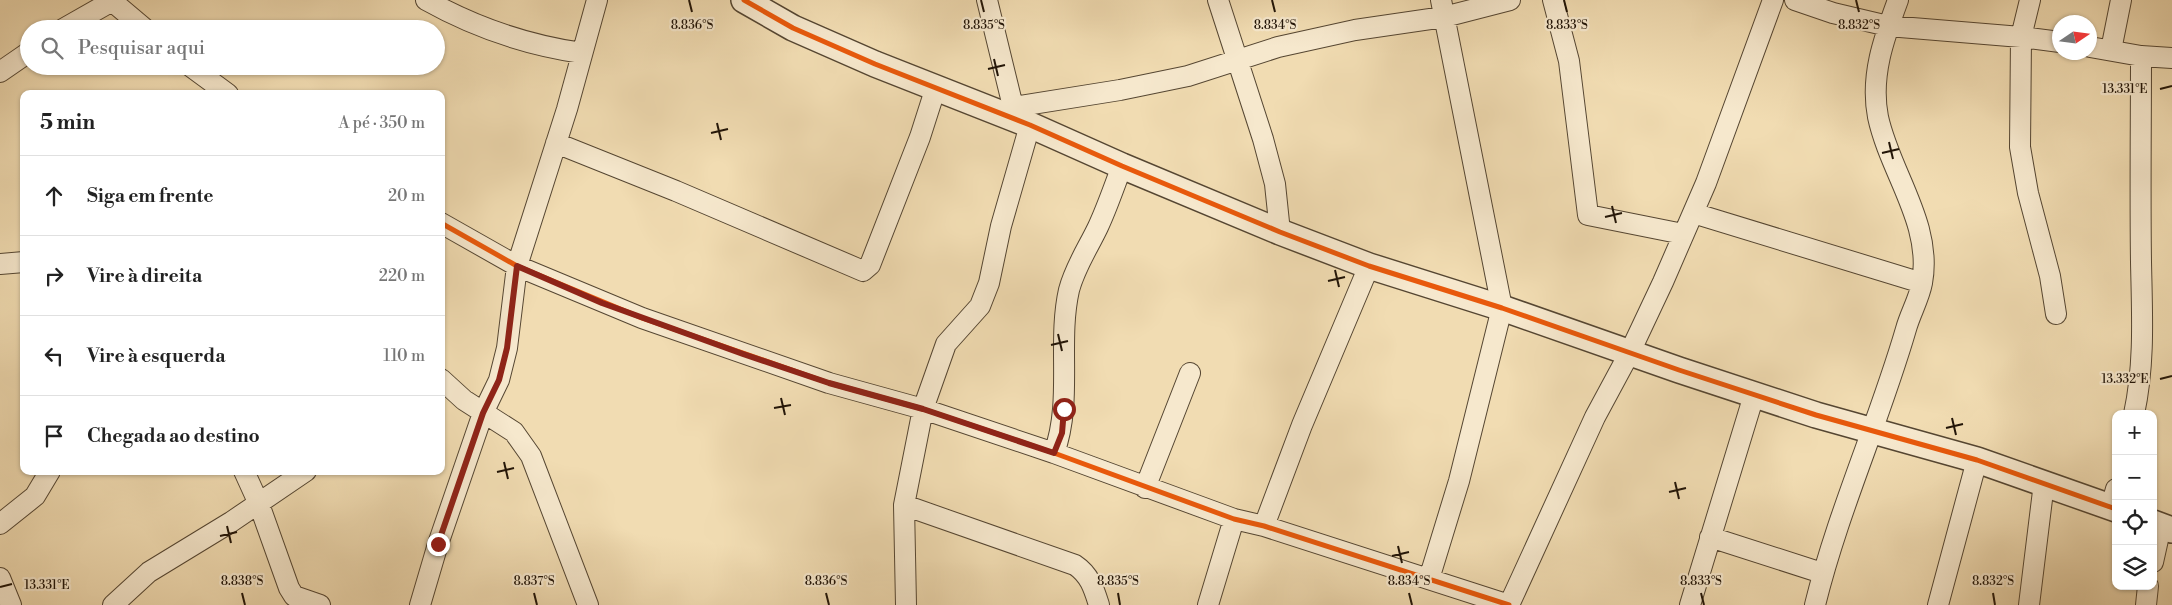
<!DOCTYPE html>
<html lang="pt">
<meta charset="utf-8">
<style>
body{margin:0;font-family:"Libre Bodoni",serif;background:#f2f2f2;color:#222}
.controls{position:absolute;right:15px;bottom:15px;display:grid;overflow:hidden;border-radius:10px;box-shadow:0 1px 4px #0004}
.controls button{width:45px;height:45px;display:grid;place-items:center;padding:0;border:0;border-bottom:1px solid #e0e0e0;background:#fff;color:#222;font:25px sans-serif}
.compass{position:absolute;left:2052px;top:15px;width:45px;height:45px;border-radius:50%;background:#fff;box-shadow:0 1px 4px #0004;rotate:77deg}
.stop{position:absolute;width:15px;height:15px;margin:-11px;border:4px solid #8f2418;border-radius:50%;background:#fff}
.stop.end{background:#8f2418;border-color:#fff;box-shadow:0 1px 5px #0008}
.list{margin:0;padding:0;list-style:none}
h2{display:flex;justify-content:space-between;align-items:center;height:65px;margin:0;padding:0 20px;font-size:21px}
h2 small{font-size:16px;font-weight:400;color:#767676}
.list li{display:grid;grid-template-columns:32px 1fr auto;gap:15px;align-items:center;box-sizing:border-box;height:80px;padding:0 20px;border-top:1px solid #e0e0e0}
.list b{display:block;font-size:19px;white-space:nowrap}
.list em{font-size:16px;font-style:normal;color:#767676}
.icon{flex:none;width:28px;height:28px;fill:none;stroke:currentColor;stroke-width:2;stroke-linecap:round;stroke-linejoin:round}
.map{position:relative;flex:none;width:2172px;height:605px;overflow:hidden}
.search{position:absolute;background:#fff;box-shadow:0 1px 4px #0004;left:20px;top:20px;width:425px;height:55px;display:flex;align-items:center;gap:12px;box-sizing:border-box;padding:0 18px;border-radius:28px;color:#767676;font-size:19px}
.panel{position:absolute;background:#fff;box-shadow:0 1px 4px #0004;left:20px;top:90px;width:425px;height:385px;border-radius:10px}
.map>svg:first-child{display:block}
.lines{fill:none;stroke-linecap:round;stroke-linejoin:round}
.minor-casing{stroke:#554632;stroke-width:22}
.tertiary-casing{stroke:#554632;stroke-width:28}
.minor{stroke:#f6e8cd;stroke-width:20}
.tertiary{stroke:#f6e8cd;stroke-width:25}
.cycleway-casing{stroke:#f6e8cd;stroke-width:8}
.cycleway{stroke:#e8590c;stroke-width:5}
.route{stroke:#8f2418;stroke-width:6}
.ticks{fill:none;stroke:#211407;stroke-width:2}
.ticks-label{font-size:12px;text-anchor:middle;fill:#211407;stroke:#f6e8cd;stroke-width:4.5;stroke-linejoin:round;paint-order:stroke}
</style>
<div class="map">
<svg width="2172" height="605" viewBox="0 0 2172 605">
<rect width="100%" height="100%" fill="#f1dcb2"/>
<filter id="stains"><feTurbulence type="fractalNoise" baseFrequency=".004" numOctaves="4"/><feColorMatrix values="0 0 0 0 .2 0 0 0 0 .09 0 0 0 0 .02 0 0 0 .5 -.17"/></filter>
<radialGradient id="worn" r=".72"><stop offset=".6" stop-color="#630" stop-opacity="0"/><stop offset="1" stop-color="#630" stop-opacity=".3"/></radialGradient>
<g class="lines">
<g class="minor-casing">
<path id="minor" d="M426,0c50,28 100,45 156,53
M987,0l29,119
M1218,0l45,139 12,45 5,48
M1553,0l16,61 19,154 95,19
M1795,0l38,13 55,13 133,11 39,5
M2030,0l-9,37 -1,110 8,46 22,83 6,38
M112,1l33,28
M63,29l51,-29
M2090,47l51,9 31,2
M2111,50l10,-50
M190,66l38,28
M0,72l29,-20
M1013,107l107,-17 68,-14 90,-29 77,-17 89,-13 66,-17
M556,143l120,48 187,80 7,-6 50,-128 16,-50
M1693,213l229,70
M441,223l76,43 125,52 187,65 94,26 131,44 180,66 30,7 245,79
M0,264l24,-2
M441,379l23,21 50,32 17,24 57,149
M2134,414c11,-51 8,-101 7,-152 -1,-69 0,-137 0,-206
M1054,453c19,-52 3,-110 15,-163 6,-23 19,-42 29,-63 9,-19 16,-40 24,-61
M244,471l15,33 30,84 5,8 26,9
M1145,488l45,-115
M904,505l171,60c15,10 19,24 24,40
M2111,507l5,-18
M0,524l35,-28 15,-25
M1264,526l38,-101 67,-159
M1710,537l112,36
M2153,562l8,-36
M0,578l11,27
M1429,579l30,-98 43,-173 -61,-308
M113,605l36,-33 82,-50 75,-51
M420,605l18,-61 45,-131 16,-33 8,-32 10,-82 50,-157 30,-109
M906,605l-2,-100 19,-96 23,-65 34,-38 9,-23 12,-57 29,-101
M1208,605l26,-86
M1509,605l86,-188 35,-65 33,-70 43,-99 67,-183
M1690,605l64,-210
M1815,605c23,-94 64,-183 91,-276 4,-15 13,-30 16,-46 11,-59 -32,-110 -44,-166 -8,-41 6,-79 20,-117
M1938,605l39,-145
M2029,605l15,-122
M2146,605l2,-19"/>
</g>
<g class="tertiary-casing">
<path id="tertiary" d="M744,0l49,28 82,36 155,61 92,41 158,66 89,34 133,42 177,62 137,45 161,45 139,49
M2153,523l19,7"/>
</g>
<use href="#minor" class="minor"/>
<use href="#tertiary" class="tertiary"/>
<g class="cycleway-casing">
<path id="cycleway" d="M744,0l49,28 82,36 155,61 92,41 158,66 89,34 133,42 177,62 137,45 161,45 139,49
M441,223l76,43 125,52 187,65 94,26 131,44 180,66 30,7 245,79"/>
</g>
<use href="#cycleway" class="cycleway"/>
</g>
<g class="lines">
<path class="route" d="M438,544l45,-131 16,-33 8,-32 10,-82 85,37 141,51 86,29 94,26 131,44 8,-20 2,-24"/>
</g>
<path class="ticks" d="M689,0l3,12M981,0l3,12M1272,0l3,12M1564,0l3,12M1856,0l3,12M994,59l4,17M988,69l17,-4M2160,89l12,-3M717,123l4,17M711,133l17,-4M1889,142l4,17M1882,153l17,-4M1612,206l4,17M1605,217l17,-4M1335,270l4,17M1328,281l17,-4M1058,334l4,17M1051,345l17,-4M2160,379l12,-3M781,398l4,17M774,408l17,-3M1952,418l4,17M1946,428l17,-4M504,462l4,17M497,472l17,-4M1675,482l4,17M1669,492l17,-4M227,526l4,17M220,536l17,-4M1398,546l4,17M1392,556l17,-4M0,587l12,-3M242,593l3,12M534,593l3,12M826,593l3,12M1118,593l2,12M1409,593l3,12M1701,593l3,12M1993,593l2,12"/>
<g class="ticks-label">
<text x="692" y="29">8.836°S</text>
<text x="984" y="29">8.835°S</text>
<text x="1275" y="29">8.834°S</text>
<text x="1567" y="29">8.833°S</text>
<text x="1859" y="29">8.832°S</text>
<text x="2125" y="93">13.331°E</text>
<text x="2125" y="383">13.332°E</text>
<text x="242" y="585">8.838°S</text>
<text x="534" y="585">8.837°S</text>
<text x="826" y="585">8.836°S</text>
<text x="1118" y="585">8.835°S</text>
<text x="1409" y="585">8.834°S</text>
<text x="1701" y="585">8.833°S</text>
<text x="1993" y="585">8.832°S</text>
<text x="47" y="589">13.331°E</text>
</g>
<rect width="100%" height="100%" filter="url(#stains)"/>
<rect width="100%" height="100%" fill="url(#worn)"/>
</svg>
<div class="controls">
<button>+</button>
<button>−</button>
<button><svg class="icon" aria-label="locate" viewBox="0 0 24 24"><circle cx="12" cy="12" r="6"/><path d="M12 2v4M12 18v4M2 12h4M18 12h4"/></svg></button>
<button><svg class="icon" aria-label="layers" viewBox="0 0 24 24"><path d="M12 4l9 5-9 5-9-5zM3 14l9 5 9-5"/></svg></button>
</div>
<svg class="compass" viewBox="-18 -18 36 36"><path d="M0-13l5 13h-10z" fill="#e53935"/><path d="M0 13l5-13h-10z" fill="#767676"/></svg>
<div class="stop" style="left:1064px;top:409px"></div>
<div class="stop end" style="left:438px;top:544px"></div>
<div class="search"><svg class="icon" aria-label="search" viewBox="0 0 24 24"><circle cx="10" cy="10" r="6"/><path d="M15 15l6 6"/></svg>Pesquisar aqui</div>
<section class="panel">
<h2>5 min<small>A pé · 350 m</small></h2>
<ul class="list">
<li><svg class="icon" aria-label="ahead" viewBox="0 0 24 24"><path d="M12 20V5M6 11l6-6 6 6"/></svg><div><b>Siga em frente</b></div><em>20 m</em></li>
<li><svg class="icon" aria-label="right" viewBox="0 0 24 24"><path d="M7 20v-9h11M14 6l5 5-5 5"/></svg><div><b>Vire à direita</b></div><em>220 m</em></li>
<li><svg class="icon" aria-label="left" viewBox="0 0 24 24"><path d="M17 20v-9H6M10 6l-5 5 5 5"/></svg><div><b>Vire à esquerda</b></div><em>110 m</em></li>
<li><svg class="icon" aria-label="arrive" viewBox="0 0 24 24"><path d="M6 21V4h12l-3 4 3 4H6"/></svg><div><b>Chegada ao destino</b></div></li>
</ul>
</section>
</div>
